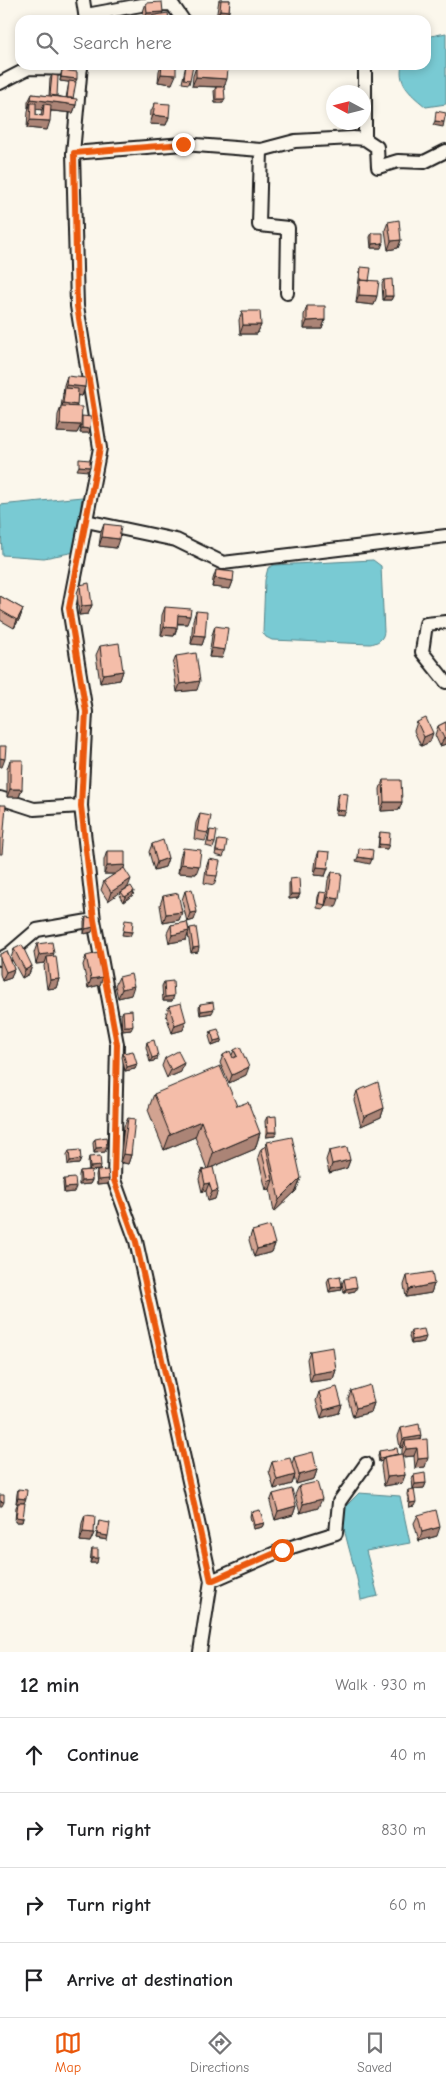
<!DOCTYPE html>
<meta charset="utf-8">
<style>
body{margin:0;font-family:"Comic Neue",sans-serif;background:#f6f6f6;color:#202124}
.compass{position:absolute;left:326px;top:85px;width:45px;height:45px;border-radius:50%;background:#fff;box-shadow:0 2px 8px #0003;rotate:277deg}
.stop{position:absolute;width:15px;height:15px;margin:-11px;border:4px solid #ea580c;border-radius:50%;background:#fff}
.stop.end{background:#ea580c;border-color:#fff;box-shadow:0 1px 5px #0008}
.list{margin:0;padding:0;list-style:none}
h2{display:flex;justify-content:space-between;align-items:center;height:65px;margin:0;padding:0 20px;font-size:21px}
h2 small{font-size:16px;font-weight:400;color:#757577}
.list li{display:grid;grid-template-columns:32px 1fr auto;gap:15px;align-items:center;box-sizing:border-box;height:75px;padding:0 20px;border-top:1px solid #e0e0e0}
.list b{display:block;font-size:19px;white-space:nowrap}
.list em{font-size:16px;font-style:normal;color:#757577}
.icon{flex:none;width:28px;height:28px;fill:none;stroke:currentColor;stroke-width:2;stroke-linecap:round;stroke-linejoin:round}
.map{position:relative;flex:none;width:446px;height:1652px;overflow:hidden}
.search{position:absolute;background:#fff;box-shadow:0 2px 8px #0003;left:15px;right:15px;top:15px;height:55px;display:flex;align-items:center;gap:12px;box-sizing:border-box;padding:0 18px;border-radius:15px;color:#757577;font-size:19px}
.sheet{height:365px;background:#fff}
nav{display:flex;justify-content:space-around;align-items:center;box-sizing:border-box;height:70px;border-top:1px solid #e0e0e0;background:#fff;font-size:14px;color:#757577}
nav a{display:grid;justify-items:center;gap:2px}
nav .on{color:#ea580c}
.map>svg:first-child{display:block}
.water{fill:#79cad3;stroke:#54848a}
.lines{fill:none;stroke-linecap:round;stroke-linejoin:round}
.minor-casing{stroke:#1c1c1c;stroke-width:16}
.minor{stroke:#fbf7ec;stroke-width:12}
.wall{fill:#d2a391;stroke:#1c1c1c;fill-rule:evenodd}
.shaded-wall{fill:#ab8476;stroke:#1c1c1c}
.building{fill:#f4bda9;stroke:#1c1c1c}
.route{stroke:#ea580c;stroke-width:6}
</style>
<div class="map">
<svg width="446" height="1652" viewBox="0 0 446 1652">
<rect width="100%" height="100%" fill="#fbf7ec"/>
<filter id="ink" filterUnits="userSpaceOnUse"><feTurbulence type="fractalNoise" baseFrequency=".02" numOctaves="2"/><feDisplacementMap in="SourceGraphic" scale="10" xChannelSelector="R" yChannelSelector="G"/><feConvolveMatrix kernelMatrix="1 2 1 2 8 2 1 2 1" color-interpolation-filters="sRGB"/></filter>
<g filter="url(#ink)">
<path class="water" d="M446,33v71l-20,3c-13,-11 -29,-22 -24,-42h24v-28z
M82,497l-7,55 -31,6 -42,-3 -2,-50z
M373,560l8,6 3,66c-1,8 -7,11 -14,12l-98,-4 -6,-3 -3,-4 2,-53 3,-12 6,-3z
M359,1493l41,3 10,47 -44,8 12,45 -17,4c-4,-30 -16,-58 -20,-89z"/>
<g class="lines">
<g class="minor-casing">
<path id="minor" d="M83,0l3,20
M86,15l55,-10 31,-1 11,16
M81,65l-8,88 4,153 23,142 -31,160 17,104 -5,94 13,114 23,124 -3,136 22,61 75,340 -11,71
M365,65v74
M0,83l29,-15 52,1
M261,150l34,-9 58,-3 12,1 12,8 1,20 20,-6 26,1 22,-11
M73,153l110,-9 78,6 -2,75 29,3 -1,65
M86,521l90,19 47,23 223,-27
M446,622l-20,2 -4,28 24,30
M0,798l34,11 47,-3
M0,959l9,-5 28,-24 57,-10
M211,1581l71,-31 54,-17 3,-31 27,-38"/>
</g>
<use href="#minor" class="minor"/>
</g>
<path class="wall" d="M219,0h11l-1,11 -3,9 -10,-1z
M146,3l16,11 7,6h-25l-1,-8z
M161,65h15l-4,19 -14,-2 1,-11z
M186,65l4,15 -1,4 -7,-1z
M200,65h26l-1,4 -2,34h-8l-1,-12 2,-4 -24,-1 1,-10 3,-9 3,1z
M62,70l13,12 -2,16 3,7 -3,8 -22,-2 -4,19 -20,-2 1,-17 1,-3h-1v-6l4,-8 17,2 1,-17 2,-4 4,21 10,2 3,-16 -9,-1 1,-7zM36,109l6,1 -1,6 -5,-1z
M155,103l14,14 -3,8 -16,-1 1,-13z
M388,222l13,18 -3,8 -10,2 -3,-20z
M372,233l9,15h-10l-1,-11z
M361,267l8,14 5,24 -18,-2 4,-32z
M384,280l9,16 -2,4h-8l-1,-16z
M307,306l18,14 -3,9h-18v-14z
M242,311l19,14 -4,9h-17l-1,-14z
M67,376l18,11 -3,9 -4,-1 -2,12 5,13 1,-4 7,17h-9l1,-8 -4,8 -20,-1 1,-17 3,-8 2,-13 1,-9z
M104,524l12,24 -17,-2 2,-14z
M216,570l17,11 -3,8 -18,-2 1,-8z
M80,585l12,20 -4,9 -9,1 -2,-22z
M0,596l23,13 -3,9 -6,10 -14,-8z
M165,607l22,17h-10v4l-3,8 -13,-1 1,-20z
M196,611l9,25 -3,9 -11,-1 2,-24z
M215,626l7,32 -13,-1 3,-22z
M100,646l23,25 -3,9 -20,3 -4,-28z
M176,656l21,34 -20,2 -4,-28z
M417,722l13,20 -9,4 -7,-15z
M446,722v22l-6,2 -5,-11 3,-9z
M10,760l12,29 -3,8h-12v-28z
M383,780l19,22 -3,8 -18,1 -1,-22z
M339,793l5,22 -9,-1 2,-17z
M200,814l8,19 -3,8 -11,-2 2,-16z
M210,830l5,13 -2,5 -7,-2z
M380,832l7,17 -9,-1 1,-11z
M218,840l7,12 -2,5 -8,-2 2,-11z
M152,844l16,14 -3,9 -11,3 -5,-18z
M183,848l13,26 -18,-1 2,-16z
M107,851l18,14 -17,36 -7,-11 3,-9 11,-7h-11v-14z
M319,851l9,17 -3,8 -11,-1 2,-16z
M209,859l8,17 -3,9 -10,-2 2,-15z
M332,872l4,35 -11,-1 3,-26z
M290,879l10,15 -2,4 -9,1v-16z
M134,891l-1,4 -10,7 -3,-5 1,-5z
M185,891l9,29 -7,2 2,8 1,-2 8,24 -7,1 -3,-19 -2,6 -17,3 -2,-10 4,-8 16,-3 -5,-22z
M320,892l5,13 -2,4 -6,-1 1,-11z
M163,896l19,16 -3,8 -16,3 -3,-18z
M86,917l6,15 -8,2v-12z
M37,944l16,12 6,23 -3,9 -9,1 -3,-23 1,-3 -9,1 -2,-11z
M14,949l18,17 -3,8 -7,4 -11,-20z
M0,954l14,15 -3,9 -9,3 -2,-7z
M86,956l14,29 -12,3 -5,-23z
M119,977l12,18 -13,3 -3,-13z
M164,982l8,19h-9l-1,-15z
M200,1004l12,9 -12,2 -1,-7z
M169,1006l14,24 -11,3 -6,-18z
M123,1011l8,19 -9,1 -1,-16z
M211,1031l11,8 -2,4 -8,3 -3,-10z
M147,1042l10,18 -7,2 -4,-15z
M234,1050l12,25 -17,8 -9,-20 3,-8h9z
M123,1053l14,11 -2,5 -10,2 -3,-14z
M165,1058l16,14 -14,6 -5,-12z
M357,1091l27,17 -3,9 -20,9 -7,-26z
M154,1094l83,12 23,27 -5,16 -45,19 5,31 -7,2 -2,-10 -4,1 -3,-13 3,-9 5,-1 -12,-32 -31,13 -16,-40z
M267,1117l10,15 -2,4 -9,1 -1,-16z
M128,1118l3,37 -3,9 -8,-2 4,-36z
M95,1139l10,13 -11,1 -1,-10z
M267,1142l34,36 -5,13 -22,21 -4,-23 -4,1 -8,-33 3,-8 5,-3z
M69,1151l12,8 -2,5 -11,1 -1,-10z
M329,1151l21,9 -3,8 -18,5 -3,-13z
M89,1157l12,9 -1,4 -9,1 1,9 -2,4 -11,1v-10l1,-4 9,-1 -1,-8z
M97,1171l12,8 -1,5 -11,1 -1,-10z
M64,1179l10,13 -10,1 -1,-10z
M252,1231l23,13 -3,8 -18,5 -5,-17z
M407,1276l27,8 -3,9 -25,4 -2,-12z
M329,1278l13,8 -1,4 -12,2 -2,-10z
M344,1279l11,12 -11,2 -2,-9z
M411,1331l13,11 -13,2 -2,-8z
M310,1351l26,19 -3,9 -23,3 -3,-23z
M351,1391l23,12 -3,9 -18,5 -5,-18z
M319,1392l23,13 -3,8 -18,5 -5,-17z
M401,1428l20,8 -1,4 5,27 -10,1 -1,-12 -12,1v-8l1,-2 -3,1 -2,-12z
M379,1451l19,3v1l7,20 -3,8 -18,3 -3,-20 1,-5 -3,1 -1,-6z
M294,1457l23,13 -3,9 -18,5 -2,-7 -2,7 -18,5 -5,-18 3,-9 20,2z
M414,1475l12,8 -2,5 -11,1 -1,-10z
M299,1486l19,22 -18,5 -5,-18z
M18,1489l6,14h-8l1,-9z
M408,1490l6,16 -5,1 -2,-13z
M273,1494l23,12 -3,9 -18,5 -5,-18z
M18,1503l5,15 -1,4h-7l1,-15z
M251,1512l13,11 -2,4 -9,2 -3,-13z
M85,1515l9,18 -4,9 -10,-1 2,-18z
M418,1515l19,21 -18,5 -5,-18z
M99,1521l8,19 -11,-2 2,-13z
M92,1549l5,14h-7l1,-9z"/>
<path class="shaded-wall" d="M220,10l9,1 -3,9 -10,-1z
M163,12l-3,8 -10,-4 -2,4h-4l3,-7z
M202,65h6l18,1 -3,9 -24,-2z
M317,65h13l-14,1z
M161,74l15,1 -4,9 -14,-2z
M61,77l16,2 -2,4 -15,-2z
M196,77l31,2 -3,8 -32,-1z
M31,99l45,6 -3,8 -29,-3v-6l-2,6 -11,-2v-5l-2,5h-1z
M216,99h9l-2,4h-8z
M153,115l16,2 -3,8 -16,-1z
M30,120l20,1 -3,9 -20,-2z
M435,121l9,1 -1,5 -10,-2z
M401,240l-3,8 -10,2 3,-9z
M383,243l-2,5h-10l1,-4z
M359,295l18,1 -3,9 -18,-2z
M385,296h8l-2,4h-8z
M325,320l-3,9h-18l3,-8z
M243,325h18l-4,9h-17z
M66,385l19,2 -3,9 -18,-2 1,-6 -2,6z
M63,403l14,2 -3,8 -14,-1z
M60,424l21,1 -4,8 -20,-1z
M82,428l8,1 -1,4h-9z
M79,466l11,1 -2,4 -11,-1z
M102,537l17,2 -3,9 -17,-2z
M215,578l18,3 -3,8 -18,-2z
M92,605l-4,9 -9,1 3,-9z
M23,609l-3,9 -6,10 3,-8z
M178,615l12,1 -3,8 -12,-1z
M164,627l13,1 -3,8 -13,-1z
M194,635l11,1 -3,9 -11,-1z
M212,648l13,2 -3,8 -13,-1z
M123,671l-3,9 -20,3 3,-9z
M200,681l-3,9 -20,2 3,-8z
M433,733l-3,9 -9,4 3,-9z
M446,737v7l-6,2 4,-8z
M0,758l5,1 -3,8h-2z
M10,789h12l-3,8h-12z
M384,802h18l-3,8 -18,1z
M337,810l9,1 -2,4 -9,-1z
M379,844l10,1 -2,4 -9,-1z
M358,857l14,2 -2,5 -14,-3z
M168,858l-3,9 -11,3 3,-8z
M181,864l18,2 -3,8 -18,-1z
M125,865l-3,9h-18l3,-8z
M317,867l11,1 -3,8 -11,-1z
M131,879l-3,8 -20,14 3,-9z
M134,891l-1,4 -10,7 2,-5z
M291,894h9l-2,4 -9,1z
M328,897l11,2 -3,8 -11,-1z
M182,912l-3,8 -16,3 3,-9z
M197,912l-3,8 -7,2 3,-9z
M94,927l-2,5 -8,2 1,-5z
M123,931l9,1 -2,4 -8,-1z
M189,931l-3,9 -17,3 3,-8z
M199,947l-1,5 -7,1 2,-5z
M54,953l-3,9 -4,-5 -2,6 -9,1 3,-9z
M32,966l-3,8 -7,4 3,-8z
M14,969l-3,9 -9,3 4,-9z
M103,977l-3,8 -12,3 3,-9z
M59,979l-3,9 -9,1 3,-9z
M134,986l-3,9 -13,3 4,-9z
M174,996l-2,5h-9l2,-4z
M214,1009l-2,4 -12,2 1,-4z
M186,1021l-3,9 -11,3 3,-8z
M124,1026h9l-2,4 -9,1z
M222,1039l-2,4 -8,3 2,-5z
M158,1056l-1,4 -7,2 2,-4z
M184,1063l-3,9 -14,6 4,-8z
M137,1064l-2,5 -10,2 2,-4z
M249,1067l-3,8 -17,8 3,-8z
M384,1108l-3,9 -20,9 3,-9z
M201,1121l-6,16 -31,13 6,-16z
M268,1132h9l-2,4 -9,1z
M260,1133l-5,16 -47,20 5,-16z
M107,1147l-2,5 -11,1 2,-5z
M123,1154l8,1 -3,9 -8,-2z
M81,1159l-2,5 -11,1 2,-4z
M350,1160l-3,8 -18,5 3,-9z
M101,1166l-1,4 -11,1 1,-4z
M301,1178l-5,13 -22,21 5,-12z
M109,1179l-1,5 -11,1 1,-5z
M92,1180l-2,4 -11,1 2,-4z
M273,1180l-3,9 -4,1 3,-9z
M209,1183l-3,8 -4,1 3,-8z
M76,1187l-2,5 -10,1 1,-5z
M218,1190l-3,9 -7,2 4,-9z
M275,1244l-3,8 -18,5 3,-8z
M434,1284l-3,9 -25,4 3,-8z
M342,1286l-1,4 -12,2 2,-4z
M357,1287l-2,4 -11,2 2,-4z
M426,1337l-2,5 -13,2 1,-4z
M336,1370l-3,9 -23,3 3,-8z
M374,1403l-3,9 -18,5 3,-9z
M342,1405l-3,8 -18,5 3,-8z
M421,1436l-3,9 -13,-4 -2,6 -3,1 3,-9z
M417,1448l-3,8 -12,1 4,-8z
M398,1454l-1,4 -13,-1 -2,4 -3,1 1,-4z
M428,1458l-3,9 -10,1 3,-9z
M317,1470l-3,9 -18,5 3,-9z
M295,1475l-3,9 -18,5 3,-9z
M405,1475l-3,8 -18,3 3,-9z
M426,1483l-2,5 -11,1 2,-5z
M18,1498l8,1 -2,4h-8z
M322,1499l-4,9 -18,5 3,-9z
M0,1501l4,1 -2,4h-2z
M416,1502l-2,4 -5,1 1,-4z
M296,1506l-3,9 -18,5 3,-9z
M16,1517l7,1 -1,4h-7z
M264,1523l-2,4 -9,2 1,-4z
M440,1527l-3,9 -18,5 3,-9z
M83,1532l11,1 -4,9 -10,-1z
M97,1534l11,2 -1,4 -11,-2z
M92,1558h6l-1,5h-7z"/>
<path class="building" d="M221,0h9l-1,11 -9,-1z
M162,2l1,10 -16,1 -1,-10z
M168,13l1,7h-19v-4z
M162,65h14v10l-15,-1z
M186,65h7l-3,15 -6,-1z
M208,65h18v1z
M196,67l32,2 -1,10 -31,-2z
M62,70l15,2v7l-16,-2z
M52,75l6,1 -1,20 -7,-1z
M69,81l7,1 -3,16h-6z
M216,87h8l1,12h-9z
M32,94l45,5 -1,6 -45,-6z
M31,103h5v12l7,1 1,-12 7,1 -1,16 -20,-1z
M155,103l15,1 -1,13 -16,-2z
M436,111l10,2 -2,9 -9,-1z
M399,220l2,20 -10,1 -3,-19z
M372,233h11v10l-11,1z
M361,267l10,1 -2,13 -9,-1z
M392,279l1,17h-8l-1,-16z
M360,280l19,1 -2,15 -18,-1z
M307,306h18v14l-18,1z
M242,311h18l1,14h-18z
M67,376l19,2 -1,9 -19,-2z
M65,388l13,1 -1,16 -14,-2z
M61,406l21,1 -1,18 -21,-1z
M82,416l9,1 -1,12 -8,-1z
M79,459l11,1v7l-11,-1z
M104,524l17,2 -2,13 -17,-2z
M216,570l18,2 -1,9 -18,-3z
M89,583l3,22 -10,1 -2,-21z
M0,596l23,13 -6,11 -17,-10z
M165,607l26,2 -1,7 -12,-1 -1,13 -13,-1z
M196,611l11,1 -2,24 -11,-1z
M215,626l13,2 -3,22 -13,-2z
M119,643l4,28 -20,3 -3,-28z
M196,653l4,28 -20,3 -4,-28z
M426,718l7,15 -9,4 -7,-15z
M446,722v15l-2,1 -6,-12z
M0,746h6l-1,13 -5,-1z
M10,760h13l-1,29h-12z
M383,780h18l1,22h-18z
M339,793l9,1 -2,17 -9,-1z
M0,805h6l-4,49h-2z
M200,814l11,2 -3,17 -11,-2z
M210,830l7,1 -2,12 -7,-1z
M380,832l10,1 -1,12 -10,-1z
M163,840l5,18 -11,4 -5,-18z
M218,840l9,1 -2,11 -9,-1z
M183,848l18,2 -2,16 -18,-2z
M359,848l14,2 -1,9 -14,-2z
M107,851h18v14l-18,1z
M319,851l11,1 -2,16 -11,-1z
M209,859l11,2 -3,15 -10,-1z
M124,868l7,11 -20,13 -7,-11z
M332,872l10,1 -3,26 -11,-2z
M299,878l1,16h-9l-1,-15z
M131,886l3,5 -9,6 -4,-5z
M192,889l5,23 -7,1 -5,-22z
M320,892l7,1 -2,12 -7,-2z
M178,893l4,19 -16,2 -3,-18z
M86,917l8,1v9l-9,2z
M125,920l8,1 -1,11 -9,-1z
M187,922l2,9 -17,4 -1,-10z
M196,927l3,20 -6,1 -3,-20z
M52,942l2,11 -15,2 -2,-11z
M22,945l10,21 -7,4 -11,-21z
M7,951l7,18 -8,3 -6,-14v-4z
M98,953l5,24 -12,2 -5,-23z
M56,956l3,23 -9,1 -3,-23z
M131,974l3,12 -12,3 -3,-12z
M173,981l1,15 -9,1 -1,-15z
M213,1002l1,7 -13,2 -1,-7z
M181,1003l5,18 -11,4 -6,-19z
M132,1010l1,16h-9l-1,-15z
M218,1029l4,10 -8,2 -3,-10z
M154,1040l4,16 -6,2 -5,-16z
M240,1047l9,20 -17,8 -9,-20 7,-4 3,7 4,-2 -3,-6z
M133,1051l4,13 -10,3 -4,-14z
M178,1051l6,12 -13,7 -6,-12z
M220,1066l17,40 11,-4 12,31 -47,20 -12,-32 -31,13 -16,-40z
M378,1082l6,26 -20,9 -7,-26z
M276,1116l1,16h-9l-1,-15z
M128,1118l7,1 -4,36 -8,-1z
M106,1137l1,10 -11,1 -1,-9z
M292,1137l9,41 -22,22 -12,-58z
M266,1146l7,34 -4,1 -8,-32z
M347,1147l3,13 -18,4 -3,-13z
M80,1150l1,9 -11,2 -1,-10z
M100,1156l1,10 -11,1 -1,-10z
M213,1167l5,23 -6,2 -3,-9 -4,1 -3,-14z
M91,1170l1,10 -11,1 -1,-10z
M108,1170l1,9 -11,1 -1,-9z
M75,1178l1,9 -11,1 -1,-9z
M270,1226l5,18 -18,5 -5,-18z
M432,1272l2,12 -25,5 -2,-13z
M340,1276l2,10 -11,2 -2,-10z
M355,1277l2,10 -11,2 -2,-10z
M424,1329l2,8 -14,3 -1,-9z
M333,1347l3,23 -23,4 -3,-23z
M370,1385l4,18 -18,5 -5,-17z
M337,1387l5,18 -18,5 -5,-18z
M419,1424l2,12 -18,3 -2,-11z
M427,1439l1,19 -10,1 -1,-11 -11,1 -1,-8z
M397,1448l1,6 -18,4 -1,-7z
M313,1452l4,18 -18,5 -5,-18z
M402,1454l3,21 -18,2 -3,-20z
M290,1458l5,17 -18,5 -5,-18z
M425,1473l1,10 -11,1 -1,-9z
M317,1482l5,17 -19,5 -4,-18z
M18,1489l9,1 -1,9 -8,-1z
M292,1489l4,17 -18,5 -5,-17z
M414,1489l2,13 -6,1 -2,-13z
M0,1495h4v7l-4,-1z
M18,1503h7l-2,15 -7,-1z
M260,1510l4,13 -10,2 -3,-13z
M436,1510l4,17 -18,5 -4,-17z
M85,1515l10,1 -1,17 -11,-1z
M99,1521l11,2 -2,13 -11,-2z
M92,1549h6v9h-6z"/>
</g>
<g class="lines" filter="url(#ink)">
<path class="route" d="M183,144l-109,9 3,153 23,142 -31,160 17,104 -5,94 13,114 23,124 -3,136 22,62 75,339 71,-31"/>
</g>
</svg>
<svg class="compass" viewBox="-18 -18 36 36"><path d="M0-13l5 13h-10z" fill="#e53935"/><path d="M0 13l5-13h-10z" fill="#757577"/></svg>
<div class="stop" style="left:282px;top:1550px"></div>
<div class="stop end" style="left:183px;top:144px"></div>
<div class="search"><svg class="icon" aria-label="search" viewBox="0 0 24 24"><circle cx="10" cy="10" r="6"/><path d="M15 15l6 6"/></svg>Search here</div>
</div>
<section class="sheet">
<h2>12 min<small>Walk · 930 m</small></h2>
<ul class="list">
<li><svg class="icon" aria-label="ahead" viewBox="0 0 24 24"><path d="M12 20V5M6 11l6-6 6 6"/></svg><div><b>Continue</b></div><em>40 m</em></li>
<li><svg class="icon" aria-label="right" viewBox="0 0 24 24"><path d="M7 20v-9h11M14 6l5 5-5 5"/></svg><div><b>Turn right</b></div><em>830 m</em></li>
<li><svg class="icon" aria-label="right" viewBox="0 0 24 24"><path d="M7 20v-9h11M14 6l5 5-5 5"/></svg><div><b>Turn right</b></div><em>60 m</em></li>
<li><svg class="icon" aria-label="arrive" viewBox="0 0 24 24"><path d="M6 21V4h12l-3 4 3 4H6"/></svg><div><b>Arrive at destination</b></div></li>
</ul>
</section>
<nav>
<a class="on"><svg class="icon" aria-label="map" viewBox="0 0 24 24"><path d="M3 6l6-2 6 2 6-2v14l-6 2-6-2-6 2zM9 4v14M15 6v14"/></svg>Map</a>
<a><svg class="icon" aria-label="directions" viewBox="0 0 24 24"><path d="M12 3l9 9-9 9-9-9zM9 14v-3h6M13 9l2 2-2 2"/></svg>Directions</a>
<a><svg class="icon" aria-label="saved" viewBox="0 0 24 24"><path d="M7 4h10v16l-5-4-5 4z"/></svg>Saved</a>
</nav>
